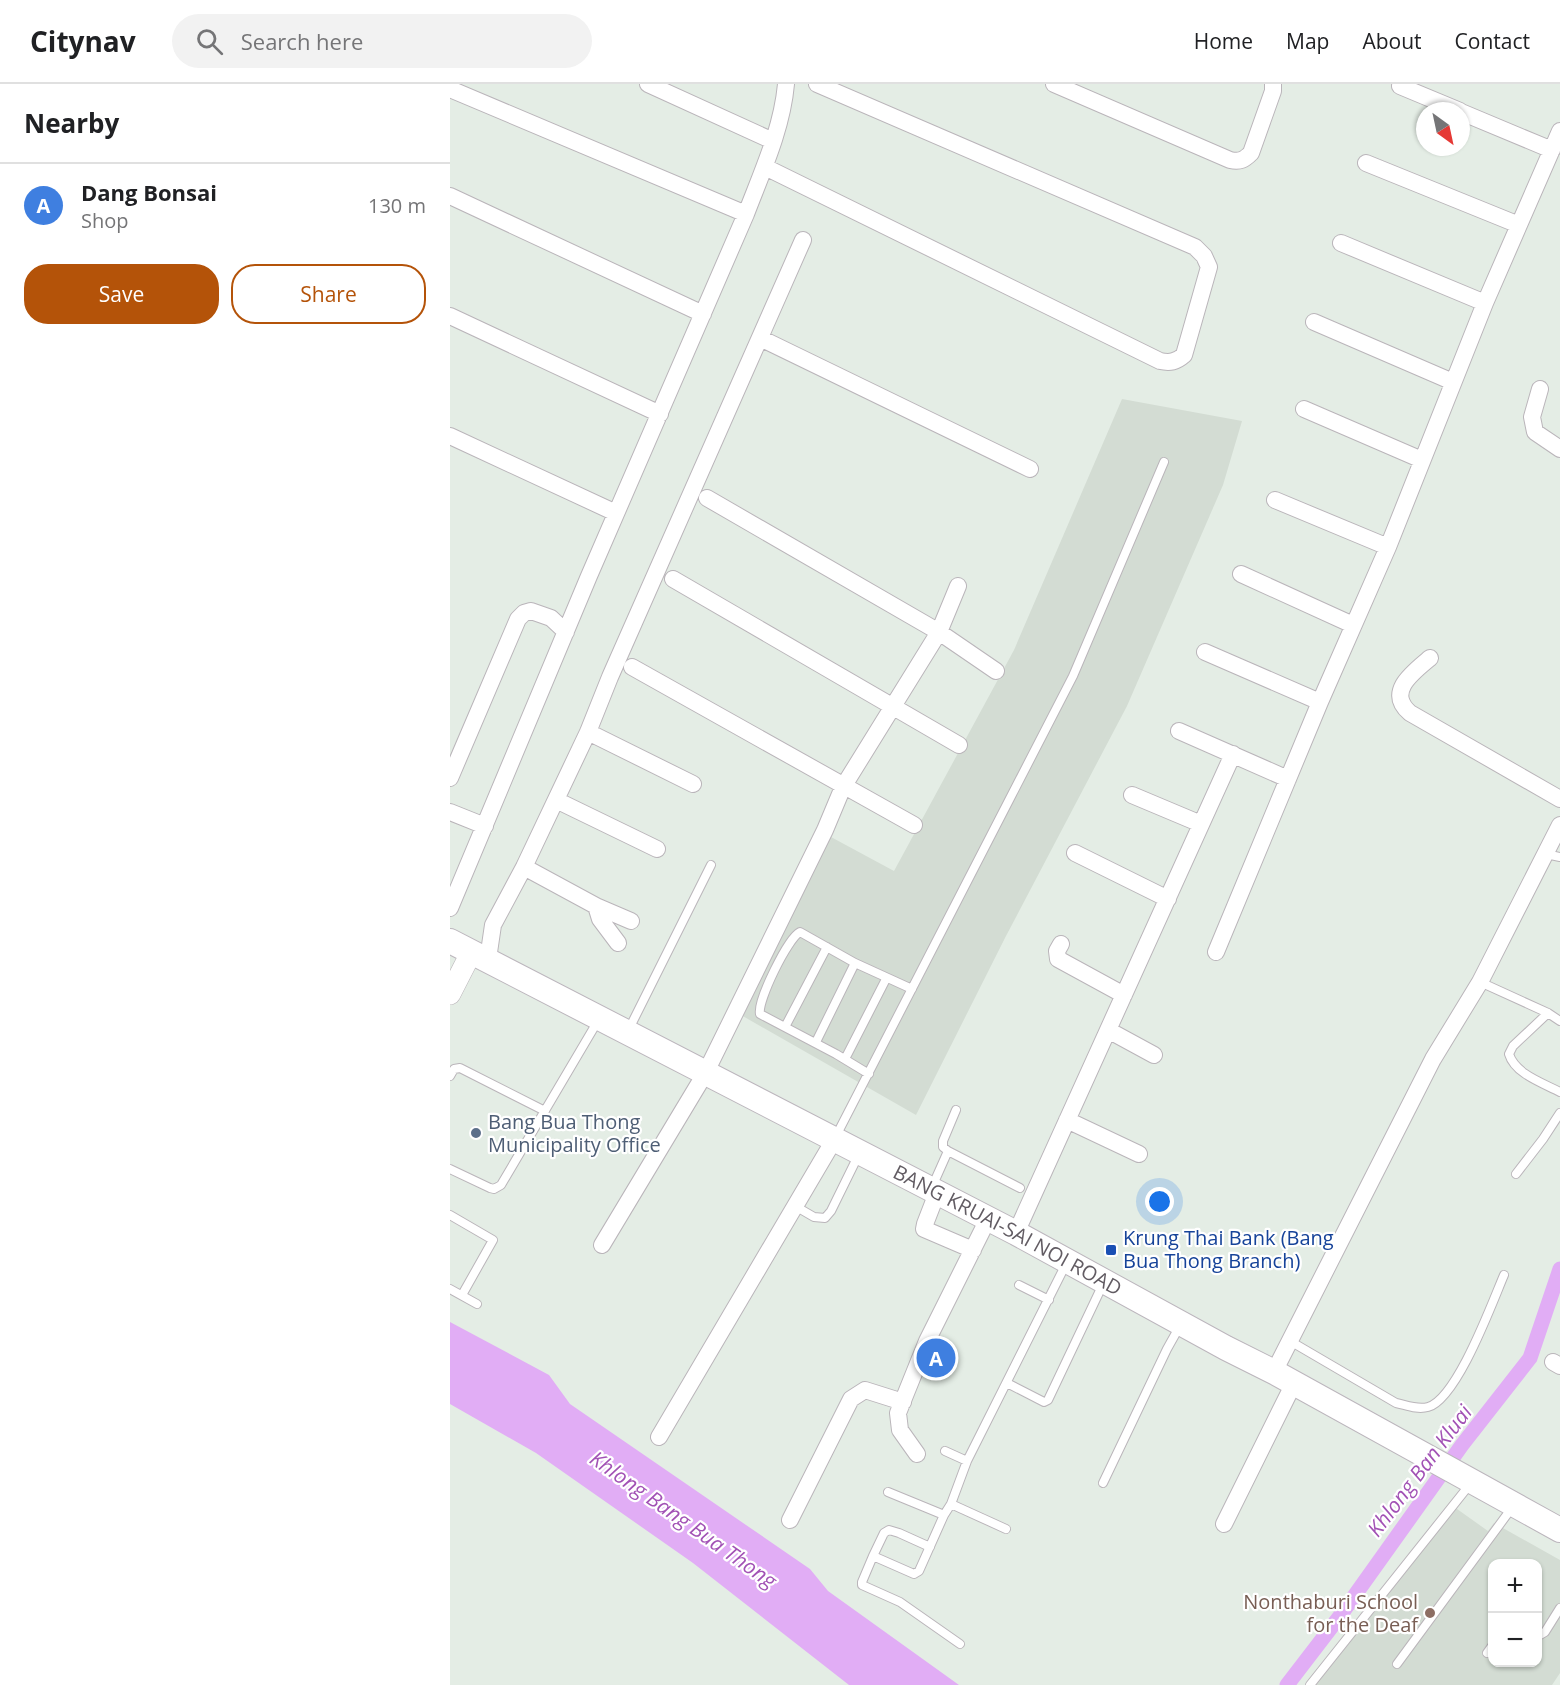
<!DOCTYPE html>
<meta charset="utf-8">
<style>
body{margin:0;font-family:"Open Sans",sans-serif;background:#f2f2f2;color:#202124}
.controls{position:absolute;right:18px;bottom:18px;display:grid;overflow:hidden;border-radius:12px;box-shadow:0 2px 4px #0004}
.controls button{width:54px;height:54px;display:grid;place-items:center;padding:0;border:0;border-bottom:2px solid #e0e0e0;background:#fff;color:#202124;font:30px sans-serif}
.compass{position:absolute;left:966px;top:18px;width:54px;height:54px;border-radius:50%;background:#fff;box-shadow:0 2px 4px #0004;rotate:147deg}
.you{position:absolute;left:710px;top:1118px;width:21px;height:21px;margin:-15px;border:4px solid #fff;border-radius:50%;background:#1a73e8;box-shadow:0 0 0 9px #1a73e833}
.badge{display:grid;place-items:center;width:39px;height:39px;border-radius:50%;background:#b45309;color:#fff;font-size:20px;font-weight:700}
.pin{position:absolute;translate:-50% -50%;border:3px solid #fff;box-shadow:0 2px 6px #0006}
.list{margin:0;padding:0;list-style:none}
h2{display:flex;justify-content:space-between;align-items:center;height:78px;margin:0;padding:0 24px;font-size:26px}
h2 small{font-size:20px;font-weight:400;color:#757577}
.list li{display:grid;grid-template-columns:39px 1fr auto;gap:18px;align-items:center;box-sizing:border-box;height:84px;padding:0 24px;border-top:2px solid #e0e0e0}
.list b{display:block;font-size:22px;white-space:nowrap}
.list p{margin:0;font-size:20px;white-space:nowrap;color:#757577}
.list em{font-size:20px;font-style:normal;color:#757577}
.actions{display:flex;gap:12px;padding:18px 24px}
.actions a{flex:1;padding:14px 0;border:2px solid #b45309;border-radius:24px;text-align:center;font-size:21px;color:#b45309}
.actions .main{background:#b45309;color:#fff}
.icon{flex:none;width:33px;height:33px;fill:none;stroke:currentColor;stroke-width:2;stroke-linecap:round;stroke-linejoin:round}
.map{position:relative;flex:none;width:1110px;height:1601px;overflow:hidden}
header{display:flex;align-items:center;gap:36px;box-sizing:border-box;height:84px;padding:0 30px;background:#fff;border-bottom:2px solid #e0e0e0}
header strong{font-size:28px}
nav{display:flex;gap:33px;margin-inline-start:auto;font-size:21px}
.search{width:420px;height:54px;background:#f2f2f2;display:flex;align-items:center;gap:15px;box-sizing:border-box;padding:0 21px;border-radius:33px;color:#757577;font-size:22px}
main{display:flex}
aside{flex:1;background:#fff}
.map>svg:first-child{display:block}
.education{fill:#d3dcd3;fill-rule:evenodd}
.water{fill:#e1adf5}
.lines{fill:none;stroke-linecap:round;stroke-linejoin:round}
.canal{stroke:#e1adf5;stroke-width:15}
.service-casing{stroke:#bab5ba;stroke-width:10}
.minor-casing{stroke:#bab5ba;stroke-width:18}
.tertiary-casing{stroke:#bab5ba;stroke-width:22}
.secondary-casing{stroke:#bcb6bd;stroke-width:26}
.service{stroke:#fff;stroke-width:8}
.minor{stroke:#fff;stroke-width:16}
.tertiary{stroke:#fff;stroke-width:21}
.secondary{stroke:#fff;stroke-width:24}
.service-dot{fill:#5c6f8a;stroke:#fff;stroke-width:2}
.transit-dot{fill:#1a4fb4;stroke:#fff;stroke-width:2}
.education-dot{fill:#8d6e63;stroke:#fff;stroke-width:2}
.labels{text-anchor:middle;stroke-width:4.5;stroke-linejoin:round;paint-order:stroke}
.service-label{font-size:20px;fill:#4e5e75;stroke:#fff;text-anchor:start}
.street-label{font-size:20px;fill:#625c63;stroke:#fff}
.transit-label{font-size:20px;fill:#164399;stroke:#fff;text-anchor:start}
.education-label{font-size:20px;fill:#785e54;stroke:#fff;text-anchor:end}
.water-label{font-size:21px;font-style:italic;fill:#a252b5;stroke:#fff}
</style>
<header>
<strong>Citynav</strong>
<div class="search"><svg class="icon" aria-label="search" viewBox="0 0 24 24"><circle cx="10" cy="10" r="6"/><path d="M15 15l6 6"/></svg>Search here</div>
<nav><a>Home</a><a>Map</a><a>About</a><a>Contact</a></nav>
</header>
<main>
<aside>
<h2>Nearby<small></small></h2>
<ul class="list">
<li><span class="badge" style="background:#3f7fe0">A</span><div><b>Dang Bonsai</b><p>Shop</p></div><em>130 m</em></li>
</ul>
<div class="actions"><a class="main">Save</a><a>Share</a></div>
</aside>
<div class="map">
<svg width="1110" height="1601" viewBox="0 0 1110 1601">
<rect width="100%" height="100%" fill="#e4ede5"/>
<path class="education" d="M672,315l120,22 -19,64 -96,221 -121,230 -90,179 -182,-104 84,-181 76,41 120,-221z
M1000,1420l38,27 6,-8 66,37v113l-8,12h-240zM1042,1480h46v98h-46z"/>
<path class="water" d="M0,1238l99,53 21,29 240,165 18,22 131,94h-110l-156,-122 -157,-110 -86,-49z"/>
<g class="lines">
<path class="canal" d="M837,1601l53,-69 122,-171 68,-87 30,-89"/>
<g class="service-casing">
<path id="service" d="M1096,770l14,3
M1030,898l68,31 12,8
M1098,929l-35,33 -4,8c6,20 34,29 51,38
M335,943l42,-80
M178,947l83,-166
M366,958l39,-79
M395,975l41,-80
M419,990l-33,-20 -76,-40c-3,-13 28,-76 40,-82l55,31 57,26
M0,992l4,-7 6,-1 85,43
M385,1054l238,-462 91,-214
M498,1067l72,37
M0,1085l40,19 4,1 7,-4 98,-166
M1066,1090l27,-35 17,-26
M482,1103l16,-36 -5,-4v-6l13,-31
M345,1122l19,11 11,1 6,-7 28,-57
M0,1131l43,25 -31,55
M569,1201l30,15
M0,1205l27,15
M840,1257l106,62c10,2 21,7 32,4 29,-8 64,-104 76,-132
M557,1299l37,19 4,-2 56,-118
M495,1367l22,10
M653,1399l64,-134 14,-25
M438,1408l56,23
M501,1420l55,25
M423,1472l11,-23 5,-3 10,3 31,14
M1088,1550l2,1 5,-3 15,-24
M510,1560l-60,-42 -38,-17v-3l11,-26 41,18 5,-3 25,-56 7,-11 16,-43 100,-199
M1037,1569l5,-7
M947,1580l117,-159
M860,1601l161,-202"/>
</g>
<g class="minor-casing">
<path id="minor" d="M198,0l125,57
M604,0l176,76c10,2 14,0 21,-7l22,-62v-7
M950,2l60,25
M0,5l296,125
M1011,28l91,38
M916,79l153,62
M315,83l395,194c10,2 16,1 24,-6l25,-88 -5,-11 -9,-9 -378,-163
M0,112l253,118
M891,159l144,60
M0,232l210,98
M864,238l139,60
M310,254l270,131
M1090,305l-8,28 3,15 25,17
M854,325l118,51
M0,352l166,77
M257,414l232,134 57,39
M825,416l113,47
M791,490l112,51
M223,495l286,166
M755,568l115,50
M980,574c-18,15 -44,34 -20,55l150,86
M182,583l282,158
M729,647l109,48
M138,648l105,52
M0,694l68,-159 6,-6 7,-2 20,7 15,14
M682,711l69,29
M106,716l101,49
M0,728l35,14
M625,769l93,46
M74,783l72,39 4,13 18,24
M146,822l35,15
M0,824l139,-332 157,-362c16,-42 36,-85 40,-130
M611,860l-4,7 1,8 66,36
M766,868l104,-250 68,-155 97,-244 75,-172
M38,875l5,-34 31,-58 64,-135 22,-55 193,-437
M658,946l46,25
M617,1036l72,34
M487,1109l-12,31 -1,5 49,21
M566,1149l217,-479
M152,1161l104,-173 119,-242 18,-43 96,-155 19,-46
M1103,1278l7,4
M824,1288l159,-313 47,-77 80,-157
M209,1353l175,-297
M467,1370l-17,-24 -2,-17 29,-72 61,-122
M340,1436l61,-121 14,-9 38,12
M774,1440l70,-141"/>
</g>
<g class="tertiary-casing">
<path id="tertiary" d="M0,910l21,-41"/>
</g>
<g class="secondary-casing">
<g id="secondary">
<path id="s1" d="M0,857l566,292 210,115 48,24 286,158"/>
</g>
</g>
<use href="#service" class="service"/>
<use href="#minor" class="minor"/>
<use href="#tertiary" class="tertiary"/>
<use href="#secondary" class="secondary"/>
</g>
<circle class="service-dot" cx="26" cy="1049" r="6"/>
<rect class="transit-dot" x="655" y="1160" width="12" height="12" rx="3"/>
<circle class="education-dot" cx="980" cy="1529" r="6"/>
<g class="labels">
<g class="service-label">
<text x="38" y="1045">Bang Bua Thong<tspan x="38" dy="23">Municipality Office</tspan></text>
</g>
<g class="street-label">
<text dy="7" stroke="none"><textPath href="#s1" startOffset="628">BANG KRUAI-SAI NOI ROAD</textPath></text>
</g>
<g class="transit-label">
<text x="673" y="1161">Krung Thai Bank (Bang<tspan x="673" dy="23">Bua Thong Branch)</tspan></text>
</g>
<g class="education-label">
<text x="968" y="1525">Nonthaburi School<tspan x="968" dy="23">for the Deaf</tspan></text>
</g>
<g class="water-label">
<text transform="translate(970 1387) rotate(-53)" y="7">Khlong Ban Kluai</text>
<text transform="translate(233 1436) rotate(35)" y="7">Khlong Bang Bua Thong</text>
</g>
</g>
</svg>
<div class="controls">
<button>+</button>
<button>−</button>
</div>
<svg class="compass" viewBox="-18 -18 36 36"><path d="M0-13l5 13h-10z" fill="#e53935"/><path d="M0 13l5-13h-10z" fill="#757577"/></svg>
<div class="you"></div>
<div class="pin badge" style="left:486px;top:1274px;background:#3f7fe0">A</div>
</div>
</main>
